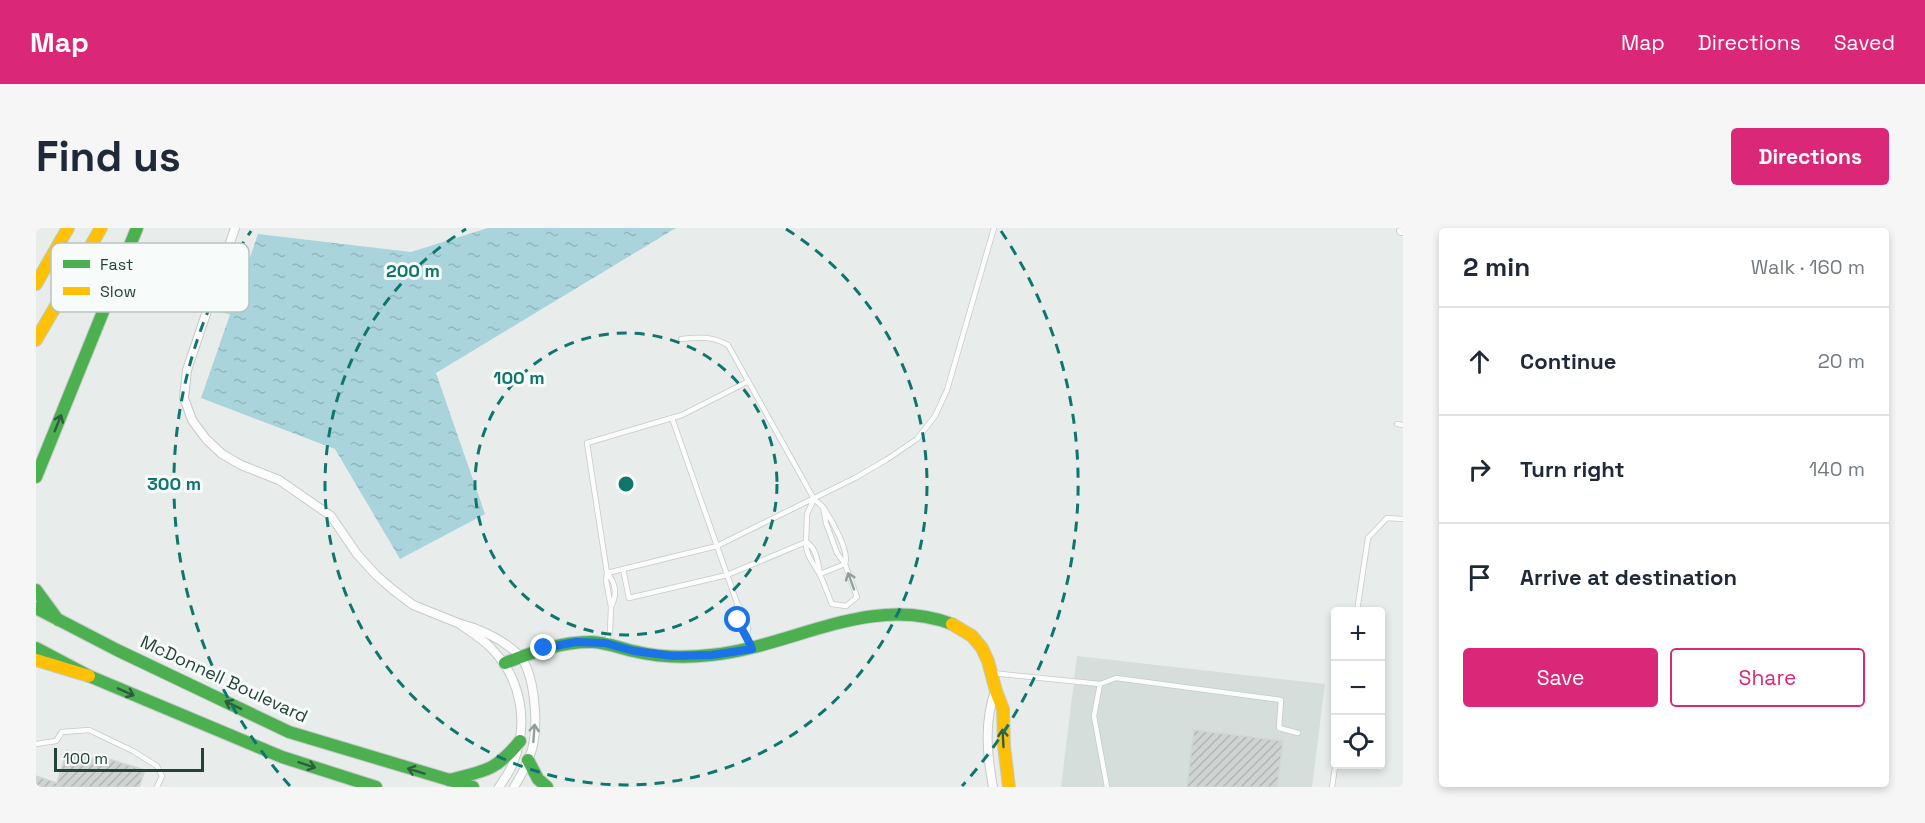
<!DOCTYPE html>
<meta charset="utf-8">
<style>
body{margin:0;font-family:"Space Grotesk",sans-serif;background:#f6f6f7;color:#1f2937}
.controls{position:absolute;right:18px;bottom:18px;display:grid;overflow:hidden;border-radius:6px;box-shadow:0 3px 9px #0003}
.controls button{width:54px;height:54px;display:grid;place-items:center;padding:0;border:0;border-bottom:2px solid #e0e1e3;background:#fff;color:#1f2937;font:30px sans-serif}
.scale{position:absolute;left:18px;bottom:15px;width:150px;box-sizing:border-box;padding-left:6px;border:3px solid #24423a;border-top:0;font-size:16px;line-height:21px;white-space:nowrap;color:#24423a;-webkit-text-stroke:4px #f7fbf9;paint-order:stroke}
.stop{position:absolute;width:18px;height:18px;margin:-14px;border:4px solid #1a73e8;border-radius:50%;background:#fff}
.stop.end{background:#1a73e8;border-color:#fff;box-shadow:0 2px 6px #0008}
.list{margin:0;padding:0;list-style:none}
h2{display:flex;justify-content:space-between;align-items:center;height:78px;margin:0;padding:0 24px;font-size:26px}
h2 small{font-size:20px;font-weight:400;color:#747a83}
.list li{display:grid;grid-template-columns:39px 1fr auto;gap:18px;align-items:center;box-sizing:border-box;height:108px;padding:0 24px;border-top:2px solid #e0e1e3}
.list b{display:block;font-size:22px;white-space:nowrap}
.list em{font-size:20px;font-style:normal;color:#747a83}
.actions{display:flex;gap:12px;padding:18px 24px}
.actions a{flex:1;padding:14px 0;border:2px solid #db2777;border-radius:6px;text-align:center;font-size:21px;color:#db2777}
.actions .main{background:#db2777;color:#fff}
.icon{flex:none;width:33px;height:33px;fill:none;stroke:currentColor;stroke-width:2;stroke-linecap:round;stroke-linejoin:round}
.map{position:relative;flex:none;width:1367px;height:559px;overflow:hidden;border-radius:6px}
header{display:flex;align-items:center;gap:36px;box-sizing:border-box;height:84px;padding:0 30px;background:#db2777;color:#fff}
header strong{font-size:28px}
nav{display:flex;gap:33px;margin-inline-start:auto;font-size:21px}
.intro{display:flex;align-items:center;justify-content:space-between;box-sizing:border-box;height:144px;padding:0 36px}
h1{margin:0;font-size:42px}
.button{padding:15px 27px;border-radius:6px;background:#db2777;color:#fff;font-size:21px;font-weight:700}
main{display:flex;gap:36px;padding:0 36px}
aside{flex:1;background:#fff;border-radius:6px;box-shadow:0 3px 9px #0003}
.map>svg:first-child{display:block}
.built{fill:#d6dedb}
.water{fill:url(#water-ripples)}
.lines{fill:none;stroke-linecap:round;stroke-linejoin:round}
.stream{stroke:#a9d4db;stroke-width:3}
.building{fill:url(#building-hatch);stroke:#d1d6d4;stroke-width:1.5}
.lane-casing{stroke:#c5cac8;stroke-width:6}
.street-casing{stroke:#c5cac8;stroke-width:10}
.fast-casing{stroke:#c3cbc8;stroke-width:14}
.slow-casing{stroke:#c3cbc8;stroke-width:14}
.lane{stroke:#fcfcfc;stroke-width:4.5}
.street{stroke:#fcfcfc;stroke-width:8}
.fast{stroke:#4caf50;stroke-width:12}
.slow{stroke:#ffc107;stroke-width:12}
.oneway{stroke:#2e5d40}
.oneway2{stroke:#909f9b}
.route{stroke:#1a73e8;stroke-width:8}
.ring{fill:none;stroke:#0f766e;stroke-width:3;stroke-dasharray:10 8}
.labels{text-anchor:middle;stroke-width:6;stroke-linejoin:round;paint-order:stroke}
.street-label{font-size:18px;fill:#24423a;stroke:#f7fbf9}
.key{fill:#f7fbf9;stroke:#b8c4c0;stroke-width:1.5}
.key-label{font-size:16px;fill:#24423a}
.centre{fill:#0f766e;stroke:#f7fbf9;stroke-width:3}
.ring-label{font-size:18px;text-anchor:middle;font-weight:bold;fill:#0f766e;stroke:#f7fbf9;stroke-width:6;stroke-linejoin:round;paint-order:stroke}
</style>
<header>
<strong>Map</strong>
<nav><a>Map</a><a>Directions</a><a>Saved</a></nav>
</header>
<div class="intro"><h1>Find us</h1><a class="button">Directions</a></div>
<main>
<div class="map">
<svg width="1367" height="559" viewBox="0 0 1367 559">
<defs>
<pattern id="water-ripples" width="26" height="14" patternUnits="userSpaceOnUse" patternTransform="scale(1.5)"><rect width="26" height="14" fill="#a9d4db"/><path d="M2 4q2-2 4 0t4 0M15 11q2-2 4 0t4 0" fill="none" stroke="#91b7bd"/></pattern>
<pattern id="building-hatch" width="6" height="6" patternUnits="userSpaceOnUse" patternTransform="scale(1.5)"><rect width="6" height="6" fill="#cfd4d2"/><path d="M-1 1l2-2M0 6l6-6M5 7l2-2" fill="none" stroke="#b2b7b5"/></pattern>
</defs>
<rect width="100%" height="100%" fill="#e8edeb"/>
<path class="built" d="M1041,428l248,28 -13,103h-251z"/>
<path class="water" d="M452,0h188l-240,145 49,141 -85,45 -65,-110 -134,-51 57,-164 153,18z"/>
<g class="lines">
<path class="stream" d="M122,61l41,14
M183,82l12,3"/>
</g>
<path class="building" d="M1158,502l89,11 -6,46h-90z
M31,523l36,11 2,-4 40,12 -6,17h-103v-11l21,7z"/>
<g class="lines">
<g class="lane-casing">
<path id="lane" d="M711,154l-65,33 -95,28 20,130 110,-27 138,-68 31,-18 31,-21 18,-23 12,-26 47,-162
M636,190l65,185
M1361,196l6,1
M778,271l9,8 3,16 11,30 8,11 12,33 -11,9
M770,314c11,6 12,22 14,32l25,-10c5,-13 -14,-45 -22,-57
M770,314c-1,14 10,24 15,35 4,9 7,18 11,27l14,2
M587,341l6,29 98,-23 79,-33 1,-28 7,-15 -86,-154c-16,-9 -29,-8 -47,-6
M571,345c9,10 10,22 4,34l-5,-27z
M701,375c7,9 13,21 10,32 -8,-9 -12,-20 -10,-32z
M1321,383l11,-73 19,-20 16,1
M570,414l4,-10 1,-25
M956,445l108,11 -6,32 13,71
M1064,456l16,-6 165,22 -2,28 19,5
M0,516l20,-3 6,-9 27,-2 44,21 24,15 5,10 -5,11
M1296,559l4,-26"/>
</g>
<g class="street-casing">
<path id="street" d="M199,0l-48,142 -3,28 8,22 14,19 16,15 19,11 38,15 52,36 26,38 19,21 16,14 21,16 45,18
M1365,3h2
M463,559c5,-8 11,-15 14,-24 16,-39 9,-84 -22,-115 -9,-10 -22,-17 -33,-25 23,6 43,15 61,32 16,18 19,67 14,90 -3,15 -11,29 -19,42
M957,559c-6,-33 -9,-64 2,-96"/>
</g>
<g class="fast-casing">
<path id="fast" d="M0,249l101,-249
M0,362l22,30
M0,380l81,42 172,82 184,55
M0,420l53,28 193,81 94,30
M469,435c28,-11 58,-22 88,-21 15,1 27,6 40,9 25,6 52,7 78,4 81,-8 158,-62 241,-31
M492,532l10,19 9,8
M413,552c36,-9 47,-9 71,-39"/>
</g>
<g class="slow-casing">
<path id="slow" d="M0,56l32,-56
M0,112l65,-112
M916,396l20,12 10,12 6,13 8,30 7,18 1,37 5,41
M0,432l53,16"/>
</g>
<use href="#lane" class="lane"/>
<use href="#street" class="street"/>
<use href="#fast" class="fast"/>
<use href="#slow" class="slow"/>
</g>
<defs><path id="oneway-shaft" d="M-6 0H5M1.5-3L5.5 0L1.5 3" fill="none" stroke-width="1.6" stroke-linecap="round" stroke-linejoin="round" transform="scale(1.5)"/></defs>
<g class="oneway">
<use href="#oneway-shaft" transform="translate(22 195) rotate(-68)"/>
<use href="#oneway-shaft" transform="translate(90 464) rotate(24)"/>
<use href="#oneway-shaft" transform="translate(197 477) rotate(-154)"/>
<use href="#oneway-shaft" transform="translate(967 510) rotate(-93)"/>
<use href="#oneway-shaft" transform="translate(271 537) rotate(18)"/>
<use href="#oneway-shaft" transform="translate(380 543) rotate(-163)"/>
</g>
<g class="oneway2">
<use href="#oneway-shaft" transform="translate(815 353) rotate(-110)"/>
<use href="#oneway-shaft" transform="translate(498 505) rotate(-86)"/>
</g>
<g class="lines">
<path class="route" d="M508,420l32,-6 29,1 29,8 39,5 39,-1 40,-6c-4,-11 -10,-18 -14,-29"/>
</g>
<g class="ring">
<circle cx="590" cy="256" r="151"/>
<path d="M750 1A301 301 0 1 1 430 1"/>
<path d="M254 558A452 452 0 0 1 215 3M965 3A452 452 0 0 1 926 558"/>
</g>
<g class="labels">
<g class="street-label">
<text transform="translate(188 451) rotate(25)" y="6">McDonnell Boulevard</text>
</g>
</g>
<rect x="15" y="15" width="198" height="69" rx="9" class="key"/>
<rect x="27" y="32" width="27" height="8" fill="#4caf50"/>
<rect x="27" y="59" width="27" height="8" fill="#ffc107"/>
<g class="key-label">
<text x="64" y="42">Fast</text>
<text x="64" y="69">Slow</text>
</g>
<circle cx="590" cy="256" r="9" class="centre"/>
<g class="ring-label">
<text x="377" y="49">200 m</text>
<text x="483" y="156">100 m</text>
<text x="138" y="262">300 m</text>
</g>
</svg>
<div class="controls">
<button>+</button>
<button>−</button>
<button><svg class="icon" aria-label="locate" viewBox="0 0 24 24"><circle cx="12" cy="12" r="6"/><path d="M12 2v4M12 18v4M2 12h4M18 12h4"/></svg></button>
</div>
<div class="scale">100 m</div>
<div class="stop" style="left:702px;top:392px"></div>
<div class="stop end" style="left:508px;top:420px"></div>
</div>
<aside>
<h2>2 min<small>Walk · 160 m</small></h2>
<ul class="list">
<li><svg class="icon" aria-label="ahead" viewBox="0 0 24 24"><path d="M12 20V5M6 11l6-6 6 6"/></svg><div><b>Continue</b></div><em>20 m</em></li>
<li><svg class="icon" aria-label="right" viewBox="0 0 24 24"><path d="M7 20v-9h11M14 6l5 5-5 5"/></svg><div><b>Turn right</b></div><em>140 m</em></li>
<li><svg class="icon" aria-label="arrive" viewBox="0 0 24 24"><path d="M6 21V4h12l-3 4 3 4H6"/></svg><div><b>Arrive at destination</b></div></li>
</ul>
<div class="actions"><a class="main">Save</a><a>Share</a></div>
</aside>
</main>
